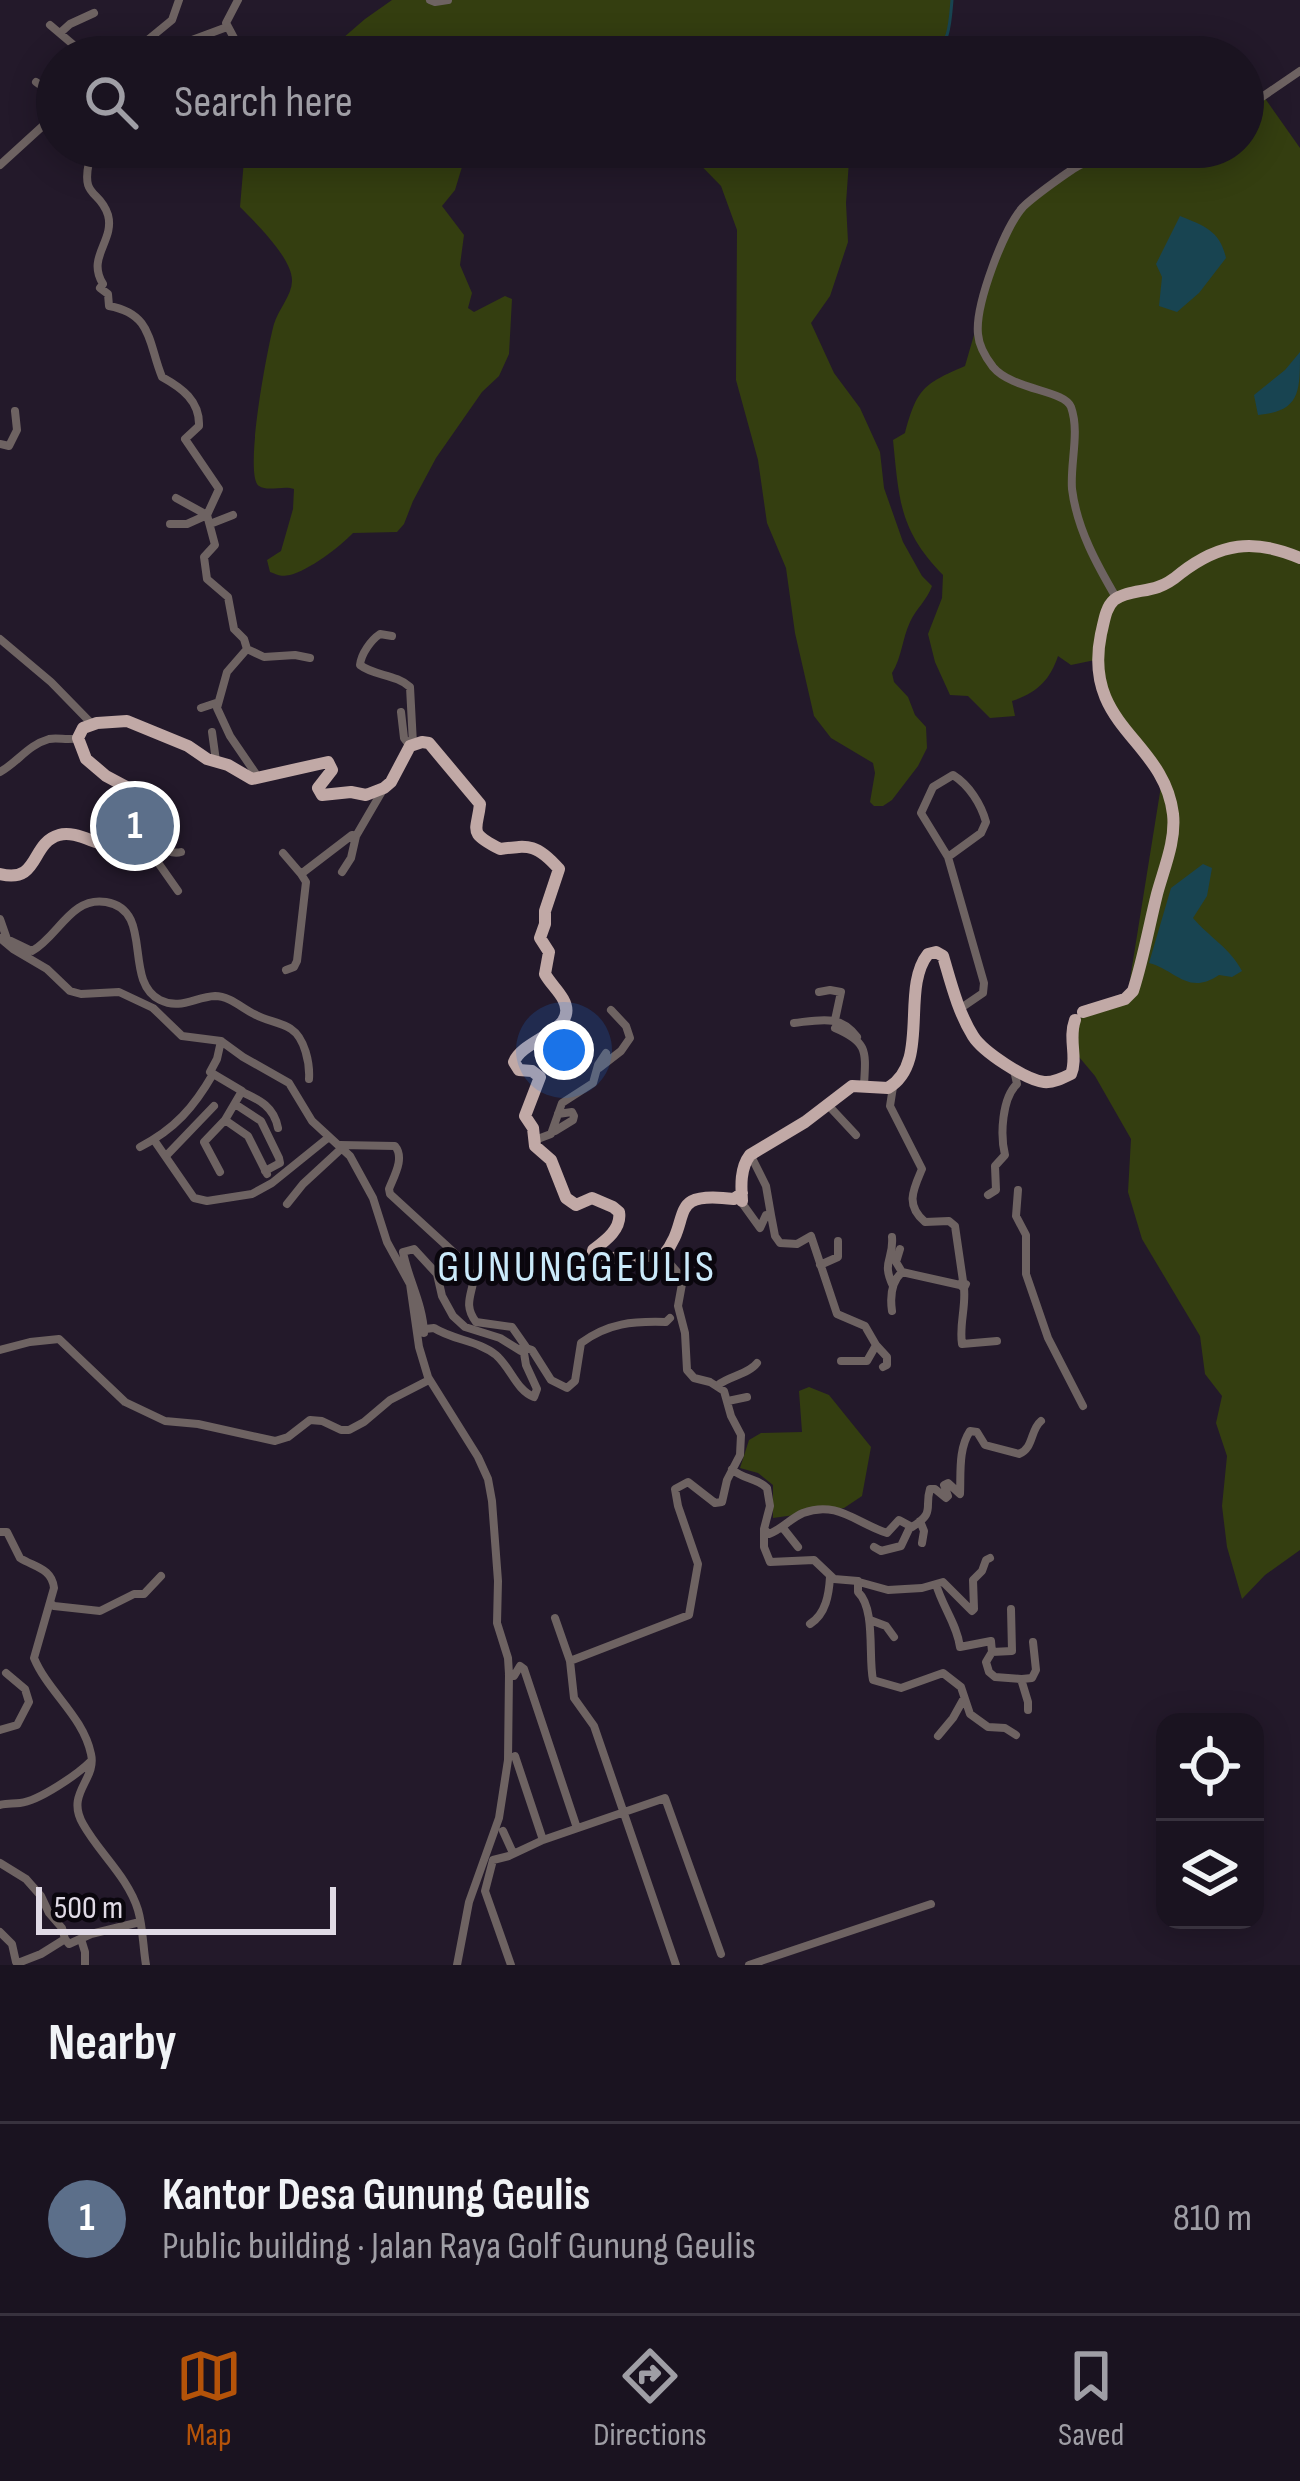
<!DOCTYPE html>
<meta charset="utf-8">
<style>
body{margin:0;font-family:"Sofia Sans Condensed",sans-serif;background:#231c29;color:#f1f3f6}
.controls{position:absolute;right:36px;bottom:36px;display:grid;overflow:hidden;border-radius:24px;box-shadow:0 6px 30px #0003}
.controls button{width:108px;height:108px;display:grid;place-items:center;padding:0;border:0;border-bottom:3px solid #38323e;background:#1a1320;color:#f1f3f6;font:60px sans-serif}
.scale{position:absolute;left:36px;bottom:30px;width:300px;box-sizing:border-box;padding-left:12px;border:6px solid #e0dae5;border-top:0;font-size:33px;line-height:42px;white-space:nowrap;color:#e0dae5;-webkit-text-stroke:9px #0a060d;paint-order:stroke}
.you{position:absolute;left:564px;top:1050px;width:42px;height:42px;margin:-30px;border:9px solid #fff;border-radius:50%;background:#1a73e8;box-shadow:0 0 0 18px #1a73e833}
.badge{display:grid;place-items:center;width:78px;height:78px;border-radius:50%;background:#b45309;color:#fff;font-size:39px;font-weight:700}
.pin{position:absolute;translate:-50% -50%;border:6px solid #fff;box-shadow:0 3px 12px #0006}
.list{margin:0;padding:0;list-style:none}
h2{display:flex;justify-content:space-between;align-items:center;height:156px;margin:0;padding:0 48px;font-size:51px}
h2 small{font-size:39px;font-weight:400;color:#9f9ea5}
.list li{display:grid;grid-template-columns:78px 1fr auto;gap:36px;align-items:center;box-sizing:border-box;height:192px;padding:0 48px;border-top:3px solid #38323e}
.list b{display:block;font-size:45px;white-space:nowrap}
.list p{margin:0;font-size:39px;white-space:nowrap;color:#9f9ea5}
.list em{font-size:39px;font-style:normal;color:#9f9ea5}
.icon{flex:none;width:66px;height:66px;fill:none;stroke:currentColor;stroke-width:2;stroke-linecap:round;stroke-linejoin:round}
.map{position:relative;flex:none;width:1300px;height:1965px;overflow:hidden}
.search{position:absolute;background:#1a1320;box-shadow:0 6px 30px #0003;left:36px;right:36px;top:36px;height:132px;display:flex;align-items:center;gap:30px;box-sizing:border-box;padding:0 42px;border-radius:66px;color:#9f9ea5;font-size:45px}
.sheet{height:348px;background:#1a1320}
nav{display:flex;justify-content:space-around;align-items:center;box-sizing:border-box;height:168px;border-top:3px solid #38323e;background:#1a1320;font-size:33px;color:#9f9ea5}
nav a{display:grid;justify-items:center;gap:6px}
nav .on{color:#b45309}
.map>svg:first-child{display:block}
.green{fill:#343e10}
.water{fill:#184451}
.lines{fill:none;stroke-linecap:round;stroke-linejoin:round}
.stream{stroke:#184451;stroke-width:3}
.minor{stroke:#6e6362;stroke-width:8}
.major{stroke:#c1a9a6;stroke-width:12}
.labels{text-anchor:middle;stroke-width:10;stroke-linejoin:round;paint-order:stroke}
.quarter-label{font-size:45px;letter-spacing:3px;fill:#caeafa;stroke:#0a060d}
</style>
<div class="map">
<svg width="1300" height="1965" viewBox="0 0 1300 1965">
<rect width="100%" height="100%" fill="#23192a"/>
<path class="green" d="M392,0h560c-2,22 -2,43 -20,57h-329l-12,-7 -69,-2 -10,9h-191l44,-38z
M1264,97l36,51v1402l-35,25 -23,24 -15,-52 -5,-41 5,-50 -11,-33 6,-27 -17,-22 -5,-38 -58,-97 -14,-47 3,-53 -36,-63 -26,-31 -1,-15 18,-17 41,-15 34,-212 -64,-97 -2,-29 -24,5 -13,-9c-8,24 -21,37 -46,45l3,15 -25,2 -22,-22 -18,-1 -15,-33 -7,-28 14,-36 1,-23c-44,-45 -44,-76 -50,-135l12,-7c12,-44 18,-49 60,-67l29,-100 31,-62 60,-42 80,-15h78v-37z
M252,147h216l-13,43 -13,16 22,29 -4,30 12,28 -4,15 6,4 31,-16 7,3 -3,55 -10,22 -17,16 -46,66 -23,43 -9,23 -7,8 -44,1c-12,13 -45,38 -63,42 -10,2 -11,0 -20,-3l-3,-12 14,-9 12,-42 1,-20c-10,-4 -26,3 -35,-3 -16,-10 9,-141 15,-162 4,-14 18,-29 18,-43 1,-22 -37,-59 -52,-74l4,-47z
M683,147h167l-4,56 2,39 -18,54 -19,27 23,50 26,35 20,44 4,36 19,54 19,34 10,10c-5,14 -16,23 -22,36 -8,17 -8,35 -18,51l2,9 14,15 7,18 11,12 1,21 -9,18 -26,34 -9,6h-9l-4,-4 5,-29 -2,-10 -42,-25 -17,-22 -19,-83 -9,-65 -19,-45 -9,-63 -22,-80 1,-150 -16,-44z
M809,1387l20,8 42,52 -9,49 -18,12 -71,10v-33l-15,-12 -18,-5 9,-28 12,-7 41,-1 -3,-41z"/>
<path class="water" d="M1180,216c25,10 40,15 46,42l-27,35 -22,19 -18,-6 3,-29 -6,-13z
M1300,352c0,41 0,59 -42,63l-4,-20 31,-25z
M1203,864l9,4 -5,28 -14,22c15,18 38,31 49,53l-10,6 -13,-2c-31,21 -43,-5 -70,-12l22,-75z"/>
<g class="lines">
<path class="stream" d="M932,57c18,-14 18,-35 20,-57"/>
<path class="minor" d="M238,0l-12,23 8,15 14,15
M430,0l5,2 13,-2
M50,25l26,22 7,10
M60,33l10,-9 24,-11
M192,40l35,-13
M127,57l45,-37 7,-20
M1243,110l57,-39
M82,147l7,15c-8,37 11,27 19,53 7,26 -22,42 -5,69l-3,4 8,6 1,12c44,8 39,37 53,71 20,11 38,24 37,49l-14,13 34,50 -12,26 8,30 -11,12 3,22 21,18 6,32 10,10 3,10 -20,23 -10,36 13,28 28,41
M0,165l57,-52 -14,-26 -7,-5
M0,444l9,2 8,-16 -2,-19
M176,498l31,17
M170,524h17l20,-9
M210,524l23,-9
M1117,599c-20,-34 -40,-70 -45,-110 -2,-26 8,-57 -1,-82 -6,-17 -59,-17 -78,-40 -7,-9 -14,-20 -15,-33 -3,-29 26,-106 45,-127 9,-9 48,-38 59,-43 25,-11 54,-12 80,-17
M392,636l-12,-2c-9,6 -19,20 -20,31 14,11 36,9 50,22l3,57
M0,639l51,43 40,41
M247,649l17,8 31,-2 15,3
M201,708l15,-5
M401,712l3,26 6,8
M212,732l4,29
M0,772c18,-10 28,-27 49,-33 10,-2 18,2 29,-1
M128,843l24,11 26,37
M145,848c14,-6 23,8 36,4
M283,853l18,21 51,-39 4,1
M948,857l33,-24 5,-11c-5,-18 -17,-37 -33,-47l-20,12 -12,26 27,44 36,126 -1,10 -22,15
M342,872l9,-14 5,-22 28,-48
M0,919l7,20 25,12c26,-14 39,-55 74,-49 49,8 16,79 54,98 20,10 35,-3 55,-4 15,0 28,13 41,19 11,6 25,7 35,14 14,9 19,35 18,50
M0,938l13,11 34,20 23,22 11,3 38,-2 34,16 29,28 39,5 22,16 46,26 23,38 38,35 23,42 14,44 23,42 9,63 9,30 50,80 10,22 4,22 6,80 -1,42 11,35 1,16 -1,86 -9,58 -30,84 -12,63
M286,970l8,-3 3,-6 9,-79 -5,-8
M819,992l11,-2 11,2 -6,28
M794,1023c26,-3 46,-9 63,14
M835,1028c33,14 31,23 29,57
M599,1068l22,-17 9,-13 -4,-12 -15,-16
M893,1087l-3,19 32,63c-9,21 -17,36 3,53l24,-1 6,5 8,55
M242,1092c18,8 32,15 36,36
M235,1104l26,17 18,37 1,5 -15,8
M828,1105l28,30
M225,1120l23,16 19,38
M555,1131l18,-11 1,-4 -2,-4 -14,2
M154,1140l40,58 13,3 45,-7 20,-11 57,-46
M535,1140l16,-6 11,-31 31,-20 5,-18 8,-12
M340,1145l55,1c10,12 -1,30 -6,43l1,5 71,65 13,18c-2,18 -11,28 2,45l36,5 14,20
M140,1147c35,-18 54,-40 73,-73
M166,1156l48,-50
M751,1156l15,30 5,29
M220,1172l-16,-30 21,-22 17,-29 -32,-19 7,-13 4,-18
M1018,1190l-2,26 10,19v39l22,64 35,68
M988,1195l8,-5 -1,-24 10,-11c-5,-20 -3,-57 12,-71l-3,-14
M742,1203l18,25 6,-13h5l4,21 5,7 17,1 14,-8 26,78 28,12 11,19 11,12v8l-4,2
M287,1204l16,-20 39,-36
M892,1237c2,23 -11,24 1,49
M900,1249l-4,13 6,10 58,13
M820,1265l18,-8v-16
M964,1288l2,-4 -4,-2 -2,3 4,3c2,20 -5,36 -2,56l35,-3
M892,1311c-2,-14 -1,-29 10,-39
M425,1329l9,-1c19,12 45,13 62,27 15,13 20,35 38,42l3,-8 -11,-24 -3,-18 9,3 19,30 16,8 8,-7 6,-38c27,-20 52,-22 85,-21l4,-4
M424,1333c-1,-29 -16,-54 -21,-81l11,-3 23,25 5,22 11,20 12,11 35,11 21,13
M0,1350l30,-8 29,-3 66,63 40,19 33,3 77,17 13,-4 22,-17 12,1 19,9h8l15,-8 26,-22 39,-20
M841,1361h26l8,-14
M718,1385c11,-9 31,-11 39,-22
M728,1401l19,-4
M732,1469c11,11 24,8 35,19l3,18 -6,23 5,5c13,-5 22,-16 34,-21 34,-13 53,10 84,20l12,-13 13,7c24,-15 12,-19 18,-38h5l11,9 2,-2 -4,-11 4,-2 12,11c1,-20 -2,-45 10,-63l7,1 8,13 34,9c15,-6 11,-24 22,-33
M920,1521l4,10 -2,12
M783,1528l15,19
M764,1530v17l6,15 44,-2 20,19 24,2v11c18,17 10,65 15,88l28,8 42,-15 18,14 9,27 18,13 17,1 11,7
M0,1532h7l13,26c14,9 32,10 34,30l-20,70c14,34 49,58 57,96 6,26 -26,39 -8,70 16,29 45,53 55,86 5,17 5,37 8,55
M874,1547l7,4 20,-5 9,-19
M859,1582l29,8 34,-2 21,-6 29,29 2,-2 -1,-29 9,-9 4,-11 4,-2
M936,1584c6,22 21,40 24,63l31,-6 1,11 -6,10 3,10 6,5 26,2 7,23v8
M50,1603l4,3 46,5 34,-17h10l17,-18
M555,1618l15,43 119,-46 9,-51 -20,-58 -3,-17 13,-7 27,21 7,-1 5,-22 13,-25 1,-20 -10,-19 -7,-25 -14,-9 -16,-4 -7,-8 -2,-37 -7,-27 4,-22 -4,-11 -15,-17
M870,1620l16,6 8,11
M810,1624c16,-10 19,-30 20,-47
M992,1652l20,-1 -1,-42
M570,1661l4,37 20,28 82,239
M509,1674l5,2 6,-10 4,3 53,159
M1022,1679l10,-1 4,-8 -3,-28
M0,1730l17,-5 12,-23 -4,-13 -19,-16
M938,1736l15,-18 10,-18
M515,1756l28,84
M0,1805c7,-2 13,-1 20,-2 19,-2 58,-29 71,-42
M503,1831l10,22
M0,1863l26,16 15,17 8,17 13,15 3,11
M0,1932l12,12 4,18 2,1 23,-9 24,-15 4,5 22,-10 49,-12
M81,1939l4,13v13
M511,1965l-26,-74 8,-31 16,-4 34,-16 122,-42 56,156
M749,1965l182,-61"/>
<path class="major" d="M0,874c40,10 30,-31 59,-39 25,-8 61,33 77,-5 5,-12 4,-26 0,-38l-30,-16 -20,-17 -8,-21 5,-10 14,-5 30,-2 61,25 19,13 21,6 24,14 76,-17 4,8 -14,18 4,7 29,-3 15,3 18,-7 7,-6 19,-36 12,-4 7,1 51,61c-3,28 -13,28 20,45 30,-4 37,-5 59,20l-14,42v13l-5,14 9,14 -4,22c5,9 13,16 18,25 18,32 -40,39 -49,63l5,8 13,1 8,6 -15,39 8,12 2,18 16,14 15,38 10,7 16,-7 21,9 6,5c3,17 -14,29 -26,38v7c19,4 47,-3 70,-1 31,-37 1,-66 71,-57l8,-6
M1083,1012l42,-13 8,-8c10,-31 16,-65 24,-97 7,-26 19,-53 16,-80 -9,-75 -91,-87 -72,-180 3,-11 4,-26 13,-34 12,-9 30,-8 44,-13 9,-3 16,-8 23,-14 39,-30 73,-35 119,-15
M742,1201c-1,-15 -2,-33 8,-46l55,-33 47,-36 36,2c43,-25 12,-99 40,-134l8,-2 7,4c8,27 15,56 30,80 10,16 53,44 71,46 9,1 19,-4 27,-8 7,-16 -3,-35 4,-54"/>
</g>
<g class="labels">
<g class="quarter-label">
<text x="577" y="1281">GUNUNGGEULIS</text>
</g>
</g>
</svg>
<div class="controls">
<button><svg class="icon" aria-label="locate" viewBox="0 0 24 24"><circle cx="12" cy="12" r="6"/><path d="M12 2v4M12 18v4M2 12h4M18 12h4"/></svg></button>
<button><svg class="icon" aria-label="layers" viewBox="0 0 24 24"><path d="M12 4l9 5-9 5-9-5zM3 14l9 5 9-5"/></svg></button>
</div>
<div class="scale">500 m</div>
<div class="you"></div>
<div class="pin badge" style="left:135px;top:826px;background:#5c6f8a">1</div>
<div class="search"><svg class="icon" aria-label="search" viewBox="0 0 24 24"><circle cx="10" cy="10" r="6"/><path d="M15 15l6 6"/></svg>Search here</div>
</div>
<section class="sheet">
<h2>Nearby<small></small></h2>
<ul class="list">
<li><span class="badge" style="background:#5c6f8a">1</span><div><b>Kantor Desa Gunung Geulis</b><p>Public building · Jalan Raya Golf Gunung Geulis</p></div><em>810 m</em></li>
</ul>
</section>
<nav>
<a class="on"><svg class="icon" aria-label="map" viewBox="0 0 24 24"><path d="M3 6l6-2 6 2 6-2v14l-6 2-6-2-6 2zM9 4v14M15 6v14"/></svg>Map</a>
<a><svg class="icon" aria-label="directions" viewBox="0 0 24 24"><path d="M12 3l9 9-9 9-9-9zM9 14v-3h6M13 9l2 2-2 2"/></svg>Directions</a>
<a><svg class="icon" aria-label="saved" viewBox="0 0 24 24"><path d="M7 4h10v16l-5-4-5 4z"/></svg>Saved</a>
</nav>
